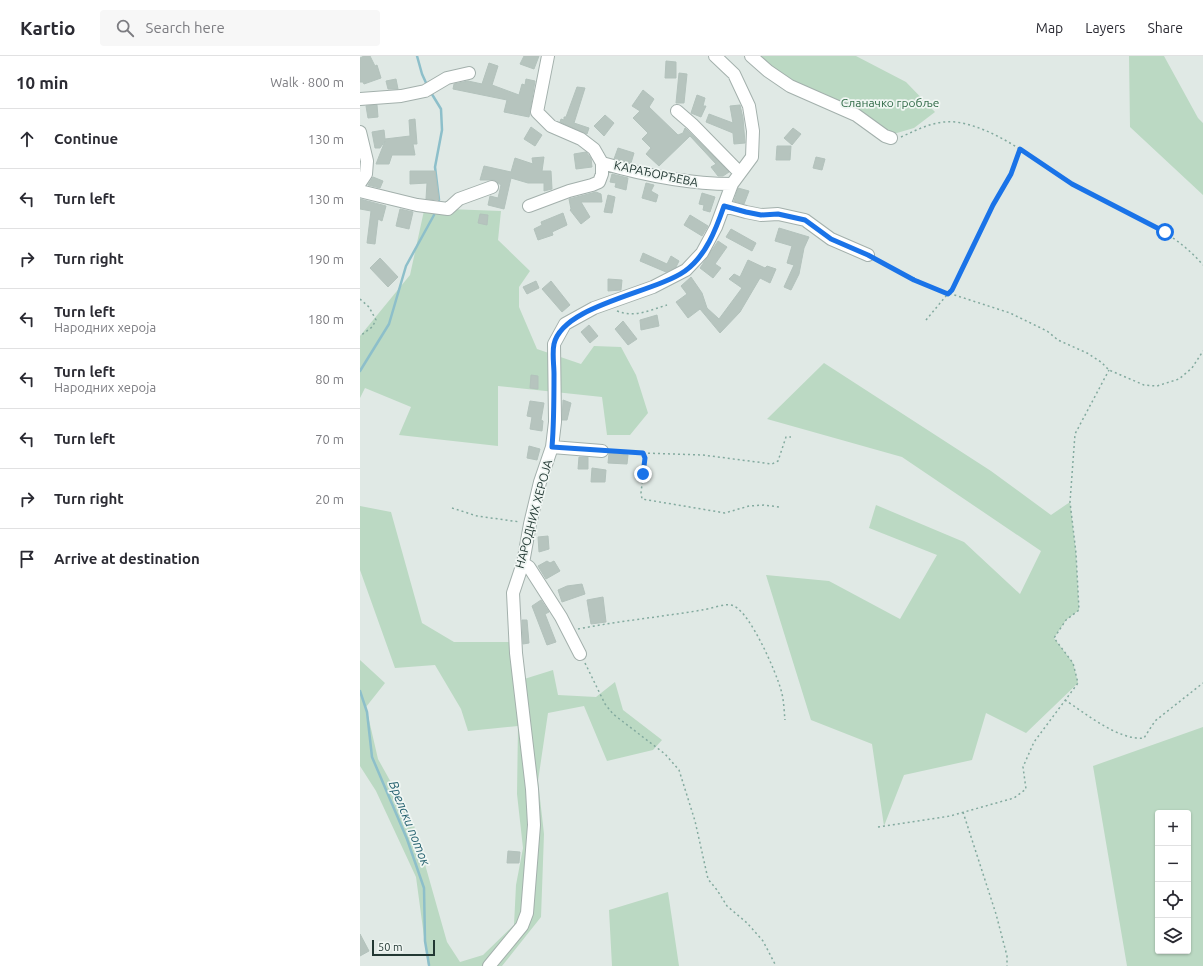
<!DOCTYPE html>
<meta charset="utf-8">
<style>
body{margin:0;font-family:Ubuntu,sans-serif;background:#f7f7f7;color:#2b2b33}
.controls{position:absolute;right:12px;bottom:12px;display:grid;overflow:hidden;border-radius:4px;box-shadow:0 1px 3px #0004}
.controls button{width:36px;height:36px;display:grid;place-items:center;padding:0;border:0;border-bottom:1px solid #e1e1e2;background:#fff;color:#2b2b33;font:20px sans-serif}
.scale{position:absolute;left:12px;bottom:10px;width:63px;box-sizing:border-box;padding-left:4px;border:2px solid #223833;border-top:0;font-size:11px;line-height:14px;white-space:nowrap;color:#223833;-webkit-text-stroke:3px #f0f6f3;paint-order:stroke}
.stop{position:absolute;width:12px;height:12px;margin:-9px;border:3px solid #1a73e8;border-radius:50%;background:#fff}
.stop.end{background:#1a73e8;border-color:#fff;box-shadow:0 1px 4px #0008}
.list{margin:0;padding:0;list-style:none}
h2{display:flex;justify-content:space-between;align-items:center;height:52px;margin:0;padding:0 16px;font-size:17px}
h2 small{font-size:13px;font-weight:400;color:#7c7c81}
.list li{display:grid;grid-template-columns:26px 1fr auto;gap:12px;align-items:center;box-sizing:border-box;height:60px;padding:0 16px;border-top:1px solid #e1e1e2}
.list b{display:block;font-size:15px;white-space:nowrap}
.list p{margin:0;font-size:13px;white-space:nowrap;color:#7c7c81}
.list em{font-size:13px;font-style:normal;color:#7c7c81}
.icon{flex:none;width:22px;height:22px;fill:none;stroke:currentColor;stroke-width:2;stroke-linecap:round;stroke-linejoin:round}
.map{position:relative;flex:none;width:843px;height:910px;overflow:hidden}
header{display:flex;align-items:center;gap:24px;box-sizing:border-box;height:56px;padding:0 20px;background:#fff;border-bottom:1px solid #e1e1e2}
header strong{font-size:19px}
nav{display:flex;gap:22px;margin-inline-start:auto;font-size:14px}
.search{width:280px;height:36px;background:#f7f7f7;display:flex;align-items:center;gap:10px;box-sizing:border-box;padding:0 14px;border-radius:4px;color:#7c7c81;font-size:15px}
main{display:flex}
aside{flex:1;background:#fff}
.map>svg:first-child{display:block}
.green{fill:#bbd9c3;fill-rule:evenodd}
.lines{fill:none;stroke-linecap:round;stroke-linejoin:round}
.stream{stroke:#8dbfca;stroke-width:2.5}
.building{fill:#b6c4be;stroke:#b3c2bc}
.minor-casing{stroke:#a3b0ac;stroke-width:14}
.path{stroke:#83aa9f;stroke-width:1.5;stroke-dasharray:2 3;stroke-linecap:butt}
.minor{stroke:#fff;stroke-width:12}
.route{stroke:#1a73e8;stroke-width:5}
.labels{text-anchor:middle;stroke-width:3.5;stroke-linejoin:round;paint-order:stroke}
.park-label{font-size:12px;fill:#316b48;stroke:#f0f6f3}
.street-label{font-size:12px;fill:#223833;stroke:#f0f6f3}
.water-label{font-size:13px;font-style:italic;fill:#23606e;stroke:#f0f6f3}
</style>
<header>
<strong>Kartio</strong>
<div class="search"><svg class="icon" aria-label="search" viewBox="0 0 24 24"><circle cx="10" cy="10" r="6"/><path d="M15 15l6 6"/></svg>Search here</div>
<nav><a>Map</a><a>Layers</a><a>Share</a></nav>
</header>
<main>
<aside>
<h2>10 min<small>Walk · 800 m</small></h2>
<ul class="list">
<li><svg class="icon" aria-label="ahead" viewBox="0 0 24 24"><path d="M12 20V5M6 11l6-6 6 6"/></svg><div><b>Continue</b></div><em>130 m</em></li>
<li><svg class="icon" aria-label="left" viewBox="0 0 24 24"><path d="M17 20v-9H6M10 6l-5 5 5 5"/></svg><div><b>Turn left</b></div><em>130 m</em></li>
<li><svg class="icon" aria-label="right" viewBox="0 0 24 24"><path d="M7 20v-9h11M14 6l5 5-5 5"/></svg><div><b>Turn right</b></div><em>190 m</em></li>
<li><svg class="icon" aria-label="left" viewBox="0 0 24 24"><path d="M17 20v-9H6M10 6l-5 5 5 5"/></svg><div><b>Turn left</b><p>Народних хероја</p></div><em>180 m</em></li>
<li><svg class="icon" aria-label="left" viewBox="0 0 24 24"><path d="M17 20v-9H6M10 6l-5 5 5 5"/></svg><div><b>Turn left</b><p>Народних хероја</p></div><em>80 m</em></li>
<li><svg class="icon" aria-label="left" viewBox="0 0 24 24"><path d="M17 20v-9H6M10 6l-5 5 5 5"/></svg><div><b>Turn left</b></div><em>70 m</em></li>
<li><svg class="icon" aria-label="right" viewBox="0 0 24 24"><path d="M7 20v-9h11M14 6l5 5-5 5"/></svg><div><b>Turn right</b></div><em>20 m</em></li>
<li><svg class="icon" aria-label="arrive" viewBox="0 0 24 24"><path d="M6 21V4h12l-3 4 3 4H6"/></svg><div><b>Arrive at destination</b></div></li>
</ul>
</aside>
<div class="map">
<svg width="843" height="910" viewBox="0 0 843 910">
<rect width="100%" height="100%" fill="#e0e9e5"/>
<path class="green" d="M389,0h107l50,26 29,30 -21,16 -24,7 -32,-23 -35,-19 -45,-14z
M769,0h35l34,62 5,5v72l-73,-68z
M65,150l23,3 53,2 -3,29 32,31 -11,16v20l18,42 44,15 13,-18 27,1 15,28 12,38 -18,22h-23l-5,-38 -104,-11v60l-99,-11 12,-28 -46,-19 -5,10v-62l50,-61z
M464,307l167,108 60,44 19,-13 6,51 3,57 -13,10 -12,18 19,25 5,20 -52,50 -40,-20 -14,47 -68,15 -20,51 -12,-82 -61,-24 -45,-145 63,6 71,38 37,-64 -68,-27 7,-23 88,37 56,52 21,-43 -139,-94 -135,-38z
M0,450l31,6 31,111 32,19h55l12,38 32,-10 5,25 38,2 19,-15 8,28 39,30 -9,10 -46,11 -23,-55 -36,7 -10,68 6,53 -3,83 -39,49h-74l-12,-89 -40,-86 -16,-25v-106l25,23 -19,24 12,52 35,63 34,120 13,20 23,-7 31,-30 2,-40 7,-37 -6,-54 1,-68 -50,5 -7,-22 -26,-44 -40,3 -35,-98z
M843,671v239h-76l-34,-200zM798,757h30v138h-30z
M308,836l11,74h-67l-3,-56z"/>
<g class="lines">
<path class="stream" d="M57,0l5,18 5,11
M70,35l11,18 1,21 -7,37 4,33
M0,315l29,-47 17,-58 28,-51
M0,635l7,21 5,45 35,82 17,49 1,53 4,24"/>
</g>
<path class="building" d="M4,0h6l5,10 2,-1 4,13 -17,6 -1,-2h-3v-24z
M164,0h15l-5,13 -14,-5z
M306,5l10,1v16h-11z
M129,7l9,3 -6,19 27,10 3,-11 3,1 1,-6 9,2 -6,36 -25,-5 3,-12 -54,-11 1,-5 14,-3 14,3z
M319,17l8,1 -3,29h-8z
M36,23l2,10h-10l-2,-8z
M217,31l8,1 -11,35 15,5 -2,6 -27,-12 1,-3 3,1v-3h2z
M283,34l11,9 -5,8 29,28 5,-2 2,-5 44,44 -6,4h-5l-7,-9 5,-3 -26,-28 -31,30 -13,-12 5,-6 -9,-9 6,-6 -15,-15 7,-7 -8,-5z
M337,39l8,3 -2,8h3l-5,11 -10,-4z
M17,49l1,12 -10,1 -2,-12z
M380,49l3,13 2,25 -11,1 -1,-11 -27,-11 3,-8 24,9 -3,-17z
M245,59l9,8 -10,13 -10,-10z
M55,63l2,25h-4l2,11h-23l-3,9h-13l9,-23 -5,7h-5l-3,-16 12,-2 1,9 25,-3 -1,-16z
M171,71l11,8 -7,11 -11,-7z
M433,72l8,6 -9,11 -8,-7z
M417,90h14l-1,14h-14z
M258,92l16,5 -3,10 -17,-4z
M226,96l5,6 1,9 -16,2 -2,-15z
M184,101l-2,14h9l1,18 -8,2v-8h-16l-17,-5 -7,31 -16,-4 2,-9 8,2 3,-13 -7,-5h-14l4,-14 27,6 4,-14 18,6 -1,-6z
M456,101l9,2 -3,11 -9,-2z
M50,115h25l4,29 -13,-1 1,-16 -17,1z
M252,118l16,4 -2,12 -11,-3 1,-4 -6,-1z
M13,121l10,4 -3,7 -12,-3z
M286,127l8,2 -3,6 7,4 -2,7 -14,-4z
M378,132l11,3 -5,13 -10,-3z
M236,136l5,2 1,8h-21l9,15 -9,7 -11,-14 1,-1 -2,-10z
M342,137l13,4 -5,15 -7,-2 1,-5 -5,-1z
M248,139l7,2 -3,16 -8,-1z
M0,143l26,7 -4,15 -4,-2 -3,25 -8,-1 4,-32 -11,-2z
M40,153l13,3 -4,17 -13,-3z
M203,157l4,12 -15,7 1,3 -15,5 -4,-11 8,-4 -1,-3z
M120,158l8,1 -1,10 -9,-2z
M330,159l18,11 -6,10 -18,-11z
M419,172l30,9 -5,11 -5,26 -8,16 -7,-3 10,-22 -7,-2 5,-17 -17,-5z
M371,173l25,14 -4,8 -26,-14z
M358,185l9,6 -12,17 6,4 -8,10 -13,-10z
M283,197l24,11 4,-8 8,5 -3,6 -10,5 -26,-11z
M20,202l18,19 -10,10 -18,-19z
M388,204l17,8 2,-2 9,3 -6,14 -10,-5 -20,34 -20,21 -20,-24 -12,9 -12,-16 11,-8 -6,-8 10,-9 11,16 5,15 12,11 23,-31 -13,-9 5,-5 6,3z
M248,223l14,1 -1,10 -13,1z
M176,225l3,7 -12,6 -4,-7z
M191,225l19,24 -8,7 -20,-23z
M297,259l2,11 -18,4 -1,-10z
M263,265l14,18 -9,6 -13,-16z
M229,269l9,11 -8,7 -9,-11z
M171,319l7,1v13l-8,-1z
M203,344l8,3 -4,17h-5z
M170,345l14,2 -3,17 2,1 -1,10 -12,-2 2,-12 -5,-1z
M169,390l11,3 -3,11 -10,-2z
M249,397l19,2 -1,9 -19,-1z
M219,401h9v12h-10z
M232,412l14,2 -1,12h-14z
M188,480l1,13 -10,3 -1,-15z
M187,505l3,2 4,-2 6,10 -14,8 -8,-13z
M222,528l3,10 -23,8 -4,-12 9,-4z
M243,541l3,25 -15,2 -4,-24z
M181,544l8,12 -4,2 11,28 -9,3 -15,-39z
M162,564h5l2,23 -6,1z
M148,795l12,1 -1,11h-12z
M0,878l9,17 -9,5z"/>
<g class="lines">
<g class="minor-casing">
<path id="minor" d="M188,0l-11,56 14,14 30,13 13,10 8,14c42,12 87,21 130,21
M391,0l17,15 22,15 66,29 29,21 6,2
M0,43l41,-3 24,-5 22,-13 22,-5
M317,55l15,13 48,49
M0,76l7,29 -1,13 -6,9
M0,135l57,14 31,4 11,-10 33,-12
M169,150l40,-15 23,-6 7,-3 3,-8v-11
M364,150l22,6 15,3 17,-1 27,6 26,19 37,16
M192,391l50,4
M163,507l6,4 32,50 19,37
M129,910l33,-40 5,-13 7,-88 -2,-36 -16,-136 -3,-60 10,-30 7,-39 10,-42 12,-35 3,-25 -1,-78 11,-20 29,-16 59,-21 33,-17 16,-17 14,-26 16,-43 20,-27 1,-26 -4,-25 -15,-32 -19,-18"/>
</g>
<path class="path" d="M541,81c18,-8 34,-17 55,-15 45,7 79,40 117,62 44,26 96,41 130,81
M517,204l59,29 74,24 37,18 11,9 29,13 14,9 8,8 35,15 13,1 22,-7 13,-11 11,-17
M0,243l9,8 7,13 -4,7 -12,9
M257,255c18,7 33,-1 50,-6
M566,264l25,-30 42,-85 18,-31 9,-25
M252,395l31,2 2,5 -4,35 1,6 83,14 24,-7 15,-1 15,2
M283,397l60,2 69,9 6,-3 8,-24h5
M92,452l25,8 43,6
M218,573c41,-8 82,-12 124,-19 9,-1 24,-8 32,-4 17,8 42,66 47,84 3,10 3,21 4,30
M225,607l20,41 8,10 52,40 14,16 16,51 13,58 9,11 10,16 20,17 16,18 13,25
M705,644c20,13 54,41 79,38l11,-17 48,-38
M603,756l33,102 11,42v10
M518,771l72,-11 64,-18 12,-9 -3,-22 11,-25 44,-59 -5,-20 -19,-25 12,-18 13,-10 -3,-57 -6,-51 5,-68 34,-64"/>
<use href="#minor" class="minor"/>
</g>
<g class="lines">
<path class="route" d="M283,418l2,-16 -2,-5 -91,-6c2,-24 2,-48 2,-73 0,-9 -2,-21 0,-30 9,-39 100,-51 131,-73 21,-15 31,-42 39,-65l22,6 15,3 17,-1 27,6 26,19 37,16 46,25 34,14 4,-4 41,-85 18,-31 9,-25 52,35 93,48"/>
</g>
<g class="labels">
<g class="park-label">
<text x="530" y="51">Сланачко гробље</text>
</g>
<g class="street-label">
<text transform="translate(296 118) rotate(12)" y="4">КАРАЂОРЂЕВА</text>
<text transform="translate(174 458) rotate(-75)" y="4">НАРОДНИХ ХЕРОЈА</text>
</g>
<g class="water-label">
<text transform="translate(50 767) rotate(68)" y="5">Врелски поток</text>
</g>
</g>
</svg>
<div class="controls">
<button>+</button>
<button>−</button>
<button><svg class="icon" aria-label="locate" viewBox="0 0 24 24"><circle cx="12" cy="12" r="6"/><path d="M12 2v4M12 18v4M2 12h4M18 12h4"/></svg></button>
<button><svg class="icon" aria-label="layers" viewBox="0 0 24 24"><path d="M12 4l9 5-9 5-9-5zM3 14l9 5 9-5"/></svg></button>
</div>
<div class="scale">50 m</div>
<div class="stop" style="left:805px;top:176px"></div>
<div class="stop end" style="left:283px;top:418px"></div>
</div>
</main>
